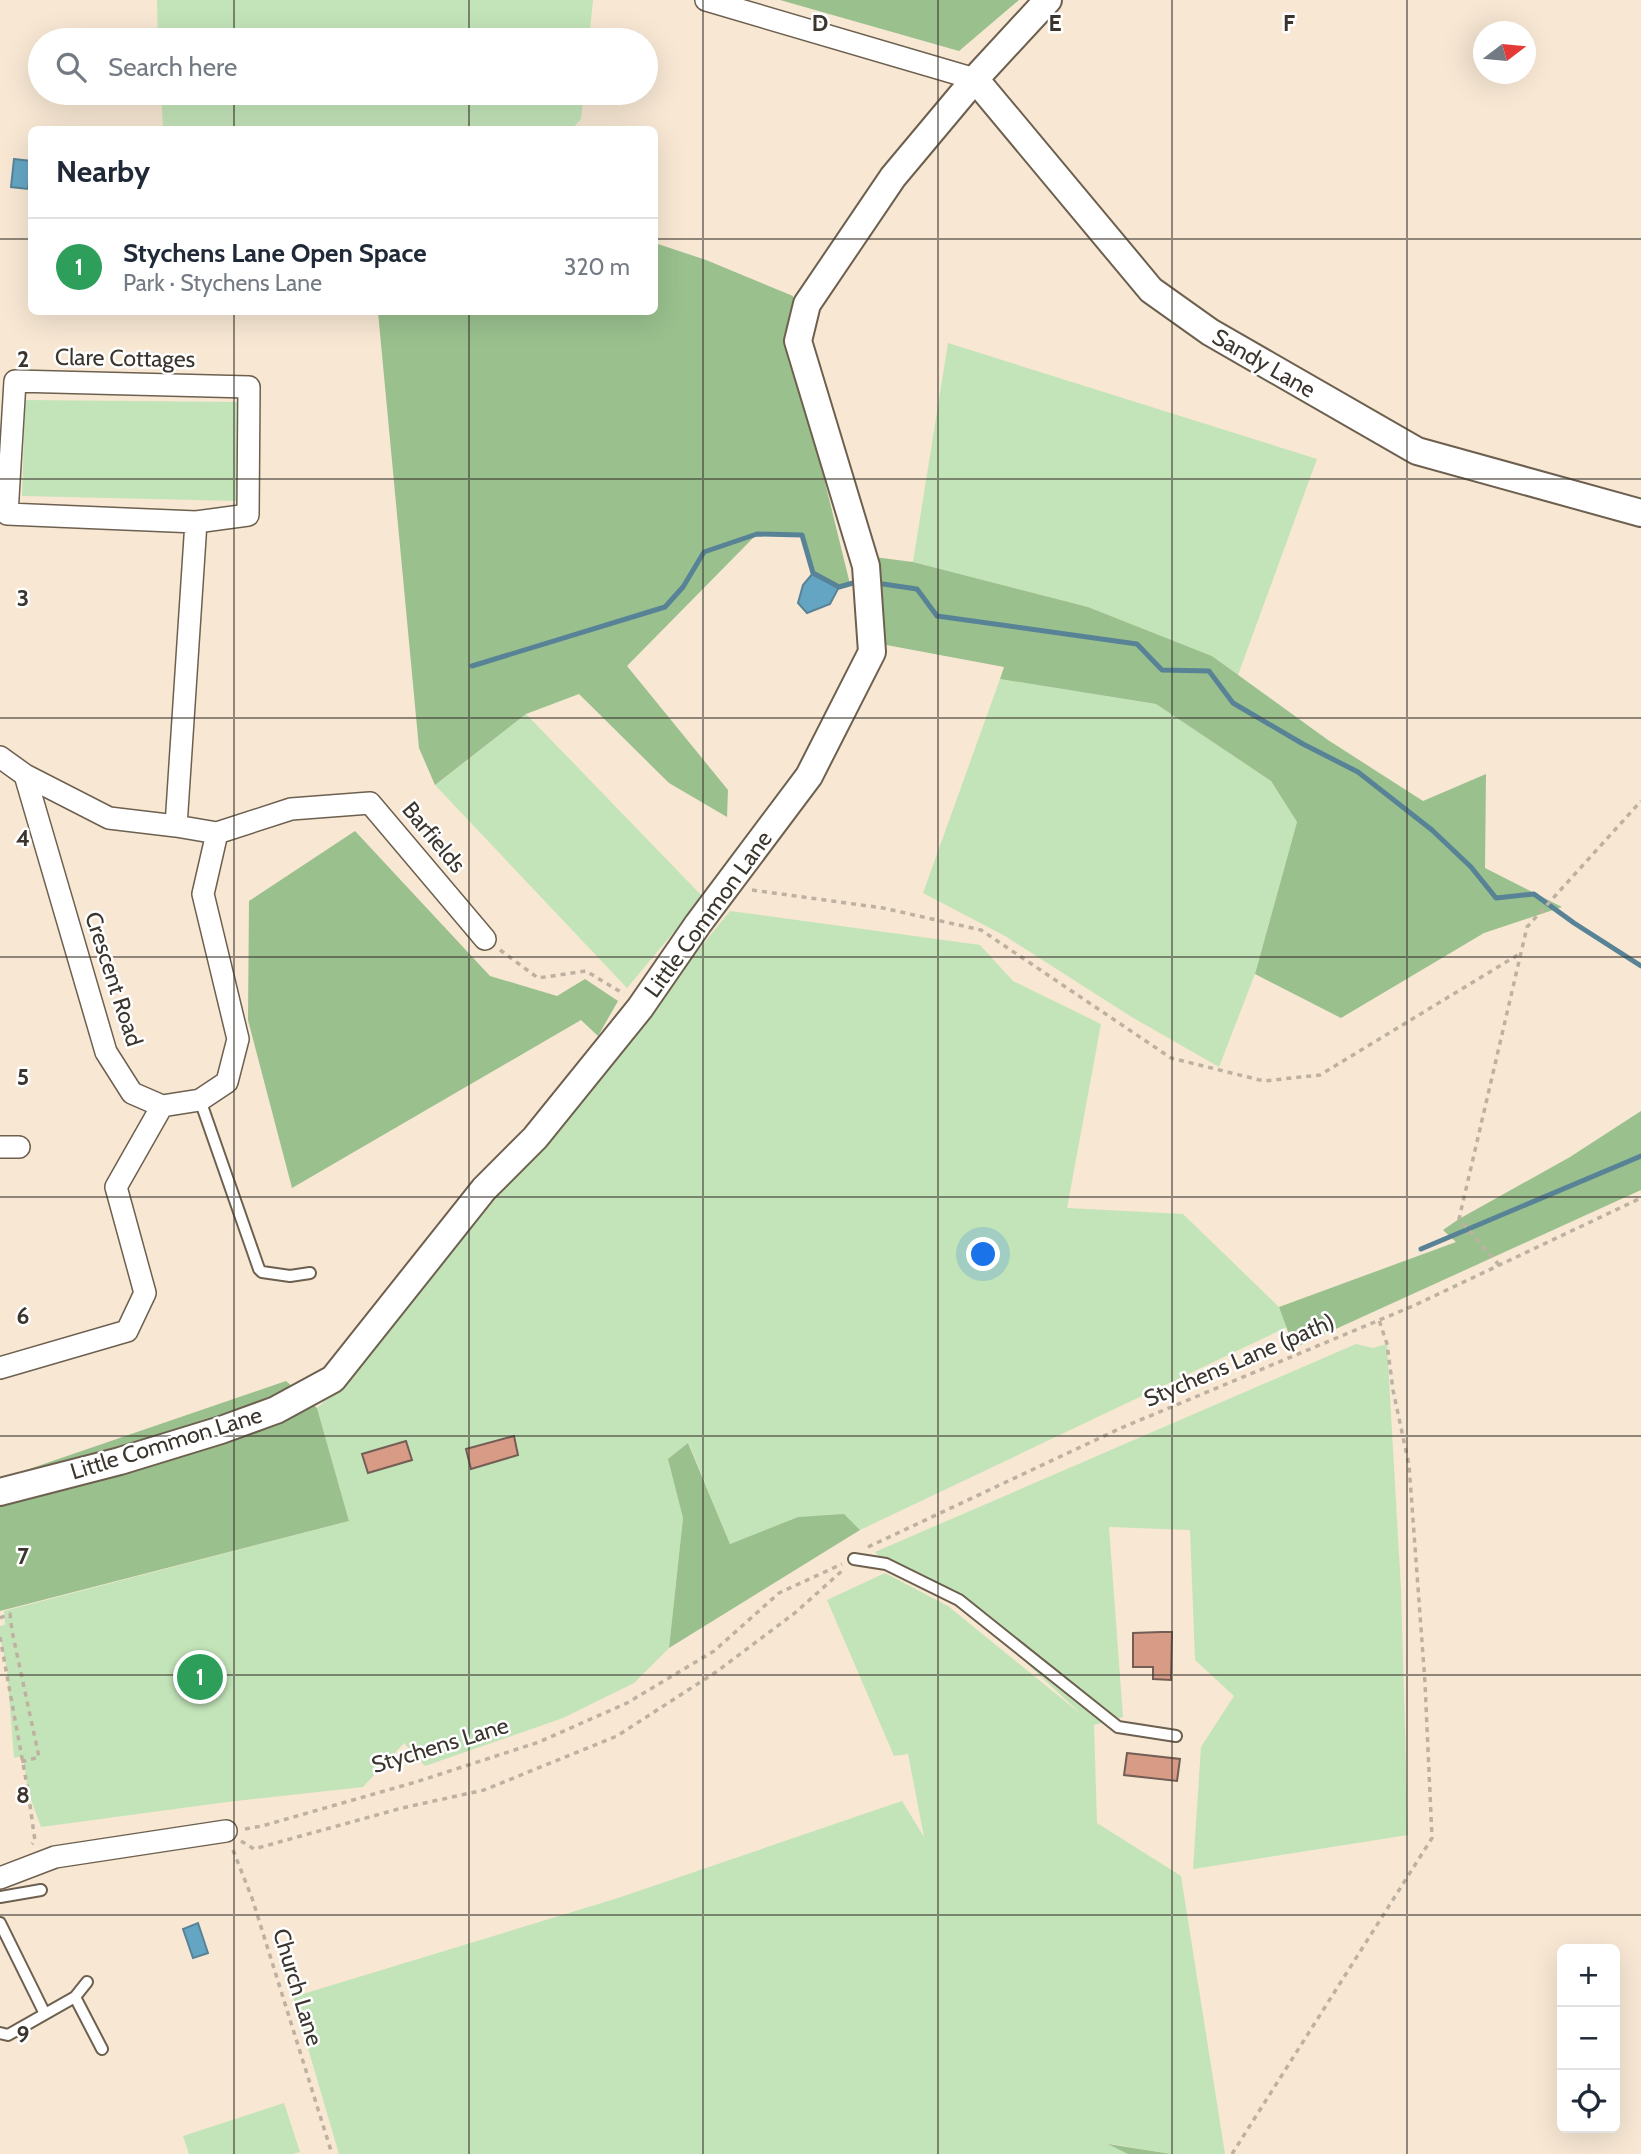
<!DOCTYPE html>
<meta charset="utf-8">
<style>
body{margin:0;font-family:Cabin,sans-serif;background:#f2f2f3;color:#1f2937}
.controls{position:absolute;right:21px;bottom:21px;display:grid;overflow:hidden;border-radius:10px;box-shadow:0 7px 28px #0002}
.controls button{width:63px;height:63px;display:grid;place-items:center;padding:0;border:0;border-bottom:2px solid #e0e1e3;background:#fff;color:#1f2937;font:35px sans-serif}
.compass{position:absolute;left:1473px;top:21px;width:63px;height:63px;border-radius:50%;background:#fff;box-shadow:0 7px 28px #0002;rotate:74deg}
.you{position:absolute;left:984px;top:1255px;width:24px;height:24px;margin:-18px;border:5px solid #fff;border-radius:50%;background:#1a73e8;box-shadow:0 0 0 10px #1a73e833}
.badge{display:grid;place-items:center;width:46px;height:46px;border-radius:50%;background:#2775e0;color:#fff;font-size:23px;font-weight:700}
.pin{position:absolute;translate:-50% -50%;border:4px solid #fff;box-shadow:0 2px 7px #0006}
.list{margin:0;padding:0;list-style:none}
h2{display:flex;justify-content:space-between;align-items:center;height:91px;margin:0;padding:0 28px;font-size:30px}
h2 small{font-size:23px;font-weight:400;color:#747a83}
.list li{display:grid;grid-template-columns:46px 1fr auto;gap:21px;align-items:center;box-sizing:border-box;height:98px;padding:0 28px;border-top:2px solid #e0e1e3}
.list b{display:block;font-size:26px;white-space:nowrap}
.list p{margin:0;font-size:23px;white-space:nowrap;color:#747a83}
.list em{font-size:23px;font-style:normal;color:#747a83}
.icon{flex:none;width:38px;height:38px;fill:none;stroke:currentColor;stroke-width:2;stroke-linecap:round;stroke-linejoin:round}
.map{position:relative;flex:none;width:1641px;height:2154px;overflow:hidden}
.search{position:absolute;background:#fff;box-shadow:0 7px 28px #0002;left:28px;top:28px;width:630px;height:77px;display:flex;align-items:center;gap:18px;box-sizing:border-box;padding:0 24px;border-radius:38px;color:#747a83;font-size:26px}
.panel{position:absolute;background:#fff;box-shadow:0 7px 28px #0002;left:28px;top:126px;width:630px;height:189px;border-radius:10px}
.map>svg:first-child{display:block}
.green{fill:#c3e4b9;fill-rule:evenodd}
.forest{fill:#9ac08e}
.water{fill:#65a5c4;stroke:#588397;stroke-width:2}
.lines{fill:none;stroke-linecap:round;stroke-linejoin:round}
.stream{stroke:#588397;stroke-width:5}
.building{fill:#d89b85;stroke:#735e56;stroke-width:2}
.service-casing{stroke:#6d604f;stroke-width:14}
.minor-casing{stroke:#6d604f;stroke-width:24}
.tertiary-casing{stroke:#6d604f;stroke-width:30}
.path{stroke:#beb1a1;stroke-width:3.5;stroke-dasharray:5 5;stroke-linecap:butt}
.service{stroke:#fff;stroke-width:10}
.minor{stroke:#fff;stroke-width:21}
.tertiary{stroke:#fff;stroke-width:26}
.grid{fill:none;stroke:#3b352e;stroke-width:2;stroke-opacity:0.55}
.labels{text-anchor:middle;stroke-width:5;stroke-linejoin:round;paint-order:stroke}
.street-label{font-size:23px;fill:#3b352e;stroke:#fff}
.grid-label{font-size:23px;text-anchor:middle;font-weight:bold;fill:#3b352e;stroke:#fff;stroke-width:5;stroke-linejoin:round;paint-order:stroke}
</style>
<div class="map">
<svg width="1641" height="2154" viewBox="0 0 1641 2154">
<rect width="100%" height="100%" fill="#f7e7d3"/>
<path class="green" d="M157,0h436l-4,40h-431z
M161,93h423l-3,26 -10,11 -408,-1z
M948,343l369,116 -79,216 -26,-19 -124,-49 -175,-45z
M25,400l215,2 -1,99 -217,-5z
M1000,679l156,25 115,77 26,41 -42,152 -36,93 -89,-51 -125,-80 -82,-43z
M526,714l177,183 -76,91 -192,-203z
M730,911l250,34 33,36 88,43 -34,184 116,6 96,93 8,20 -427,203 -16,-15 -46,2 -68,27 -41,-100 -20,16 14,58 -14,130 -35,35 -71,35 -138,48 -21,-23 -41,44 -136,15 -186,25 -13,-36 -5,-35 -9,2 -7,-89 -7,-31v-12l5,-1 -1,-14 345,-90 -32,-113 32,-29zM513,1436l5,19 -47,13 -4,-19z
M1356,1344l17,4 14,-4 14,245 7,246 -215,34 8,-122 33,-51 -39,-36 -5,-130 -81,-3 14,190 -29,8 3,98 84,53 44,278h-54l-60,-10 17,10h-789l-46,-157 325,-99 284,-97 22,36 -16,-83 -14,2 -67,-156 58,-27 63,33 134,109 -123,-115 -73,-36 -11,-12z
M284,2103l16,49 -8,2h-103l-6,-18z"/>
<path class="forest" d="M780,0h239l-60,51z
M655,243l51,17 87,36 -1,52 58,236 -11,3 -26,-14 -11,-38 -45,-1 -130,132 101,124 -1,27 -58,-34 -90,-89 -53,20 -91,71 -16,-37 -41,-436h276z
M874,557l39,5 175,45 124,49 116,84 95,61 63,-27 -1,94 77,39 -78,26 -143,85 -86,-44 42,-152 -26,-41 -115,-77 -156,-25 4,-12 -123,-23z
M355,831l135,145 67,20 28,-17 33,22 -20,35 -17,-16 -289,168 -44,-168 1,-119z
M1641,1111v79l-347,158 -15,-41 177,-65 -13,-12 16,-11 111,-62z
M286,1381l31,27 32,113 -349,90v-132z
M688,1443l42,101 68,-27 46,-3 16,16 -191,118 14,-130 -15,-59z
M1108,2144l63,10h-43z"/>
<path class="water" d="M14,159l17,2 -3,28 -17,-2z
M813,573l26,14 -9,17 -23,9 -9,-10 5,-18z
M198,1923l10,30 -15,5 -10,-29z"/>
<g class="lines">
<path class="stream" d="M876,583l41,6 20,27 200,28 25,26 47,1 24,32 70,41 55,28 74,58 39,37 25,31 38,-4 40,29 67,43
M472,666l193,-59 18,-20 21,-35 53,-18 45,1 11,38 26,14 21,-6
M1421,1249l220,-93"/>
</g>
<path class="building" d="M514,1436l4,19 -47,14 -5,-20z
M406,1441l6,19 -44,13 -6,-19z
M1161,1632h11l-1,48 -18,-1v-12h-20v-34z
M1127,1753l53,6 -3,22 -53,-6z"/>
<g class="lines">
<g class="service-casing">
<path id="service" d="M200,1100l59,169 3,3 28,4 20,-3
M854,1559l32,5 73,36 159,127 58,9
M0,1897l41,-7
M0,1923l45,91
M75,1997l27,52
M0,2033l8,2 67,-38 12,-15"/>
</g>
<g class="minor-casing">
<path id="minor" d="M706,0l269,79
M15,381l234,6 -1,128 -52,7 -189,-8z
M0,757l25,18 84,43 67,8 41,7 74,-24 79,-6 115,136
M25,775l81,277 26,41 30,13 38,-6 27,-18 11,-43 -35,-145 14,-61
M176,826l20,-304
M0,1147h19
M0,1368l127,-37 18,-38 -29,-106 46,-81
M0,1878l55,-21 171,-26"/>
</g>
<g class="tertiary-casing">
<path id="tertiary" d="M975,79l176,211 59,42 207,119 224,62
M0,1492l120,-31 101,-31 55,-20 57,-31 151,-190 51,-51 105,-130 58,-84 111,-148 63,-124 -6,-86 -68,-225 9,-37 86,-127 82,-98 73,-79"/>
</g>
<path class="path" d="M752,890l131,18 98,22 190,128 93,23 56,-6 201,-122
M500,950l38,28 48,-7 38,23
M1499,1265l-40,-46 68,-292 114,-126
M868,1547l253,-119 292,-122 228,-108
M0,1618l10,-4 2,17 27,126 -18,5
M0,1637l28,154 7,50 -3,3
M245,1829l17,-3 154,-44 123,-40 88,-39 87,-52 65,-58 63,-29
M241,1841l13,8 148,-41 82,-18 133,-54 99,-64 80,-60 48,-43
M233,1850l19,48 80,256
M1232,2154l200,-316 -7,-155 -16,-218 -16,-75 -6,-46 -8,-24"/>
<use href="#service" class="service"/>
<use href="#minor" class="minor"/>
<use href="#tertiary" class="tertiary"/>
</g>
<path class="grid" d="M234,0v40M469,0v40M703,0v2154M938,0v2154M1172,0v2154M1407,0v2154M234,93v37M469,93v37M0,239h32M654,239h987M234,312v1842M469,312v1842M0,479h1641M0,718h1641M0,957h1641M0,1197h1641M0,1436h1641M0,1675h1641M0,1915h1641"/>
<g class="labels">
<g class="street-label">
<text transform="translate(125 358) rotate(1)" y="8">Clare Cottages</text>
<text transform="translate(1264 363) rotate(30)" y="8">Sandy Lane</text>
<text transform="translate(434 837) rotate(50)" y="8">Barfields</text>
<text transform="translate(708 914) rotate(-54)" y="8">Little Common Lane</text>
<text transform="translate(114 979) rotate(72)" y="8">Crescent Road</text>
<text transform="translate(1239 1360) rotate(-23)" y="8">Stychens Lane (path)</text>
<text transform="translate(166 1443) rotate(-17)" y="8">Little Common Lane</text>
<text transform="translate(440 1745) rotate(-17)" y="8">Stychens Lane</text>
<text transform="translate(298 1987) rotate(73)" y="8">Church Lane</text>
</g>
</g>
<g class="grid-label">
<text x="820" y="31">D</text>
<text x="1055" y="31">E</text>
<text x="1289" y="31">F</text>
<text x="23" y="367">2</text>
<text x="23" y="606">3</text>
<text x="23" y="846">4</text>
<text x="23" y="1085">5</text>
<text x="23" y="1324">6</text>
<text x="23" y="1564">7</text>
<text x="23" y="1803">8</text>
<text x="23" y="2042">9</text>
</g>
</svg>
<div class="controls">
<button>+</button>
<button>−</button>
<button><svg class="icon" aria-label="locate" viewBox="0 0 24 24"><circle cx="12" cy="12" r="6"/><path d="M12 2v4M12 18v4M2 12h4M18 12h4"/></svg></button>
</div>
<svg class="compass" viewBox="-18 -18 36 36"><path d="M0-13l5 13h-10z" fill="#e53935"/><path d="M0 13l5-13h-10z" fill="#747a83"/></svg>
<div class="you"></div>
<div class="pin badge" style="left:200px;top:1677px;background:#2e9e5b">1</div>
<div class="search"><svg class="icon" aria-label="search" viewBox="0 0 24 24"><circle cx="10" cy="10" r="6"/><path d="M15 15l6 6"/></svg>Search here</div>
<section class="panel">
<h2>Nearby<small></small></h2>
<ul class="list">
<li><span class="badge" style="background:#2e9e5b">1</span><div><b>Stychens Lane Open Space</b><p>Park · Stychens Lane</p></div><em>320 m</em></li>
</ul>
</section>
</div>
